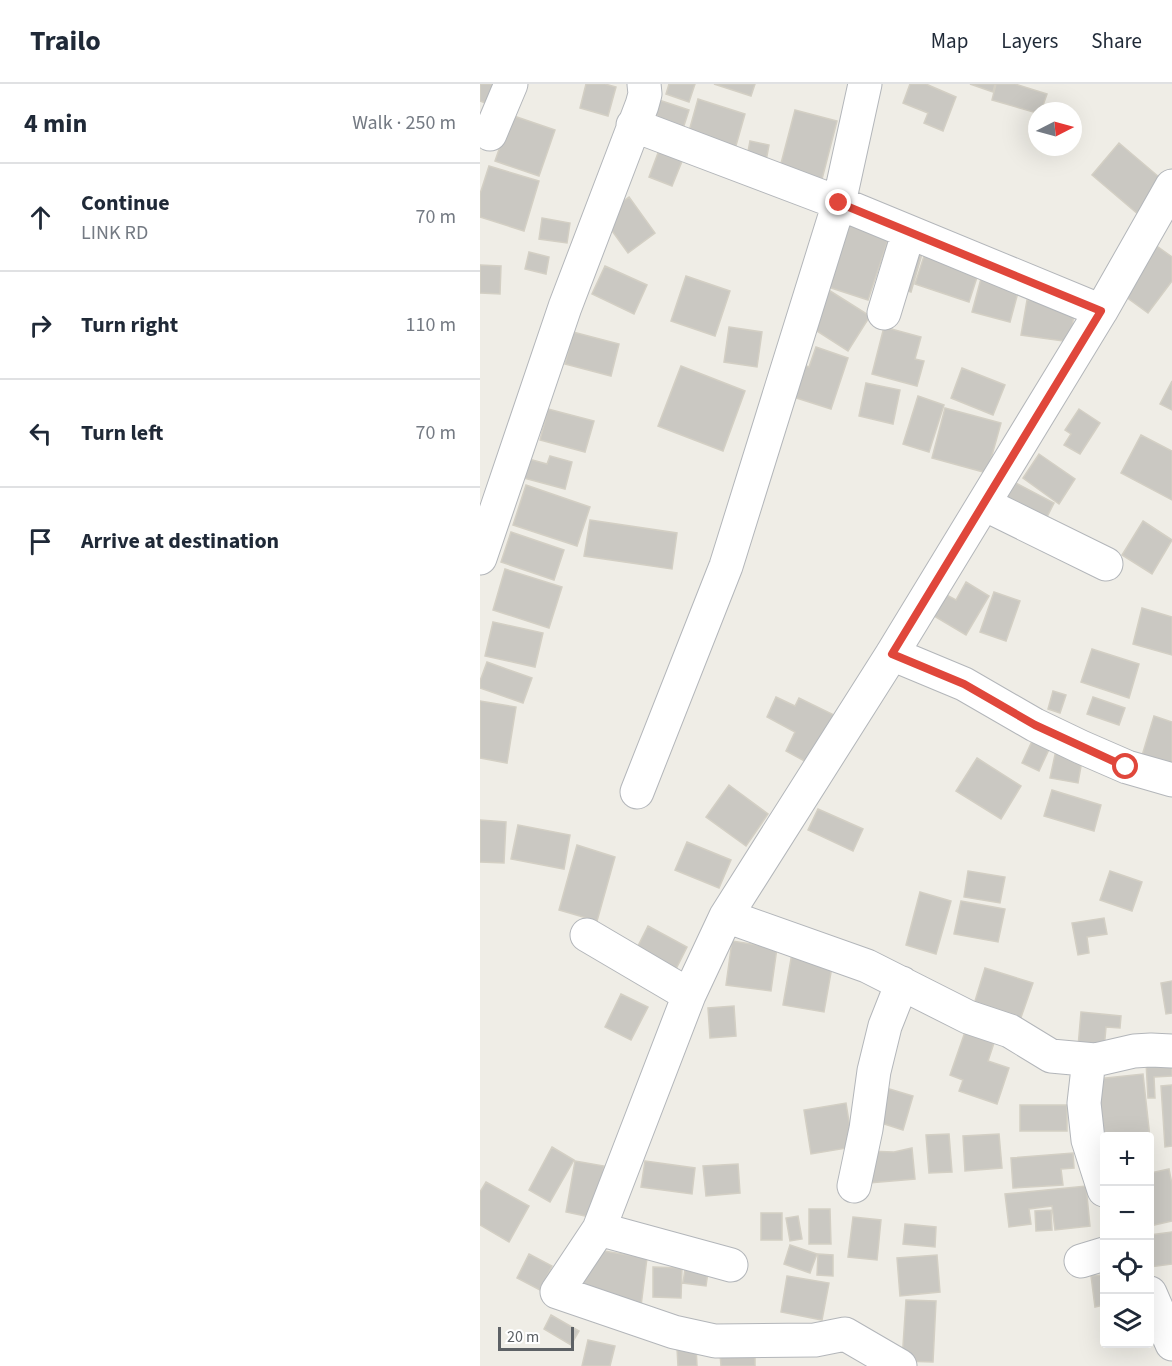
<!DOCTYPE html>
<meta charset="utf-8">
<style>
body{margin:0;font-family:"Source Sans 3",sans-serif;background:#f6f6f7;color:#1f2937}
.controls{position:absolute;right:18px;bottom:18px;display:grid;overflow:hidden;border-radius:6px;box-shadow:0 6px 24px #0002}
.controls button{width:54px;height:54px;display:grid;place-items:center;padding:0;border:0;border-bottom:2px solid #e0e1e3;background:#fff;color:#1f2937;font:30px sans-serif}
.compass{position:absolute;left:548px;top:18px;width:54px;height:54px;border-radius:50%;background:#fff;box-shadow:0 6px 24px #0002;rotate:84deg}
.scale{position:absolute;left:18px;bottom:15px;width:76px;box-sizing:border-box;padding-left:6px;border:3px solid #5d6165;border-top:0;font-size:16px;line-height:21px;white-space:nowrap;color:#5d6165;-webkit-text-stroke:4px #fff;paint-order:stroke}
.stop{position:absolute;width:18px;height:18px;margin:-14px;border:4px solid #e0473b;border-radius:50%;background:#fff}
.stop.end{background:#e0473b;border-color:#fff;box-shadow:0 2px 6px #0008}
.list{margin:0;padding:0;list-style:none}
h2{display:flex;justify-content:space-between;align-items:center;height:78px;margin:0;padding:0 24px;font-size:26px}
h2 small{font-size:20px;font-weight:400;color:#747a83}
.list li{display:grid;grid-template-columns:39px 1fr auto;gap:18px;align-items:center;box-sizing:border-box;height:108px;padding:0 24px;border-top:2px solid #e0e1e3}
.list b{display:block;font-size:22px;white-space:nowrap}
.list p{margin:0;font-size:20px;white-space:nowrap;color:#747a83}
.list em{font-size:20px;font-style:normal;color:#747a83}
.icon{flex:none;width:33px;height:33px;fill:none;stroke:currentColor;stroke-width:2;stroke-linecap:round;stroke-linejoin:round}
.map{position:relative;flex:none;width:692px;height:1282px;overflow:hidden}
header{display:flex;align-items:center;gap:36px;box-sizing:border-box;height:84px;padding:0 30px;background:#fff;border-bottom:2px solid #e0e1e3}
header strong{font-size:28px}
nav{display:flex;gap:33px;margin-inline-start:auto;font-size:21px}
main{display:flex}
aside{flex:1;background:#fff}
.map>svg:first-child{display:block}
.building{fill:#cac8c2;stroke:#d3cfc4;stroke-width:1.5}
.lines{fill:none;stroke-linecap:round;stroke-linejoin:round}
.minor-casing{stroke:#b3b6ba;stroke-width:35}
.minor{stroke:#fff;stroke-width:33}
.route{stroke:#e0473b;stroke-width:8}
</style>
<header>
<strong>Trailo</strong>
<nav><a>Map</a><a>Layers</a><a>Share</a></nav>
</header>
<main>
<aside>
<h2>4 min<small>Walk · 250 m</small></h2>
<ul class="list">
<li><svg class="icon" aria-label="ahead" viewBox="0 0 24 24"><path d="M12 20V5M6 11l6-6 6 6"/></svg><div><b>Continue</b><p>LINK RD</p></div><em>70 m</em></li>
<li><svg class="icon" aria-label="right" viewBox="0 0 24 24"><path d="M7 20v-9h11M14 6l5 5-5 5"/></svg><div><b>Turn right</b></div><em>110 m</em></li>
<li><svg class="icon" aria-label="left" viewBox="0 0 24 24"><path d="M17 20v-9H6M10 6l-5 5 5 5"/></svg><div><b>Turn left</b></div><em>70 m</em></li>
<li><svg class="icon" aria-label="arrive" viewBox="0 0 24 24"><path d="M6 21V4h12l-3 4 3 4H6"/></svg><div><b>Arrive at destination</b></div></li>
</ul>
</aside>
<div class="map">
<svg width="692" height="1282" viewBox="0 0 692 1282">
<rect width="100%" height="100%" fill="#efede6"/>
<path class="building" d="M0,0h17l-7,21 -10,-4z
M106,0h19l11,3 -8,29 -28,-8z
M189,0h26l-6,18 -23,-8z
M234,0h41l-4,12z
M430,0h16l30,13 -13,34 -19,-8 4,-10 -25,-10z
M490,0h25l-2,8z
M516,0h19l32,10 -6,17h-4v2l-45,-13z
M173,14l36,12 -9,28 -37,-13z
M218,15l47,15 -12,42 -47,-14z
M315,26l42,11 -16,62 -42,-12z
M31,31l44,15 -16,46 -44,-15z
M270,57l19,4 -3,16 -19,-4z
M639,59l47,40 -27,32 -47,-40z
M181,61l24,9 -13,32 -23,-9z
M9,82l50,15 -15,50 -44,-14v-23z
M149,113l26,36 -27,20 -26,-36z
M62,134l28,5 -3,20 -28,-4z
M364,135l46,15 -22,66 -46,-15z
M674,160l18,13v24l-24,32 -30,-22z
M427,166l15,4 -11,38 -15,-5z
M446,166l54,18 -11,34 -54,-18z
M49,168l20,5 -3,17 -21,-5z
M0,181l21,1 -1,28 -20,-1z
M125,182l42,19 -13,29 -42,-20z
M502,191l38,10 -10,37 -38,-10z
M206,192l44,15 -15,45 -44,-15z
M347,205l43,27 -22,35 -42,-27z
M547,216l48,7 -5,35 -49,-7z
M249,243l33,5 -5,35 -33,-5z
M404,243l37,10 -6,22 9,2 -7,25 -45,-12z
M93,248l46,12 -8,32 -46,-12z
M336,263l32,11 -17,51 -44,-14 11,-32 11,4z
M201,282l64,25 -22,60 -65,-25z
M482,284l43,17 -12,30 -42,-17z
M692,297v29l-12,-6z
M386,299l34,7 -7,34 -34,-8z
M438,312l26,9 -15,47 -26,-8z
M465,324l56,15 -14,50 -55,-15z
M68,325l46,12 -9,31 -45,-12z
M599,325l21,14 -20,31 -16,-9 7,-11 -6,-4z
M661,351l31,16v49l-51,-27z
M559,370l36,25 -16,25 -36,-26z
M70,372l22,6 -7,27 -45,-12 5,-19 22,6z
M532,397l42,22 -10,20 -42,-22z
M46,401l64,22 -13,39 -64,-21z
M110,436l87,13 -5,36 -88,-13z
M663,437l29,19 -20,34 -30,-19z
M31,448l53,18 -10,30 -53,-18z
M25,485l57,18 -13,41 -56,-18z
M486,498l23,14 -23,39 -37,-22 12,-21 15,8z
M514,508l26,9 -14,40 -26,-9z
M662,524l30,9v38l-39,-11z
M13,538l50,11 -8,34 -50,-11z
M612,565l47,15 -10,34 -48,-16z
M7,578l45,16 -9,25 -43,-15v-7z
M573,607l13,4 -6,18 -12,-4z
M296,613l19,9 4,-8 35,17 -24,49 -24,-13 9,-19 -28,-15z
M613,613l32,11 -6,17 -32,-11z
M0,617l36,6 -9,56 -27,-5z
M674,632l18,6v47l-31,-10z
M554,653l17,8 -12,26 -17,-8z
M576,666l27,5 -5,28 -28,-5z
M497,674l44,28 -20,33 -45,-28z
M249,701l39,29 -22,32 -40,-29z
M572,706l49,15 -7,26 -50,-15z
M338,725l45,20 -10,22 -45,-21z
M0,736l26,2 -2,41 -24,-1z
M38,741l52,10 -6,34 -53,-10z
M207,758l44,18 -12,28 -44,-18z
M97,761l38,12 -18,64 -38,-11z
M488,787l37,6 -5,26 -36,-6z
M630,787l32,11 -10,29 -32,-11z
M440,808l31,9 -15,53 -30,-9z
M481,817l44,8 -7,33 -44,-8z
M624,834l3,16 -20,3 2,16 -11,2 -6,-32z
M168,842l39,21 -13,26 -39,-21z
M252,857l45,7 -6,43 -45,-6z
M312,869l41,8 -9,51 -41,-7z
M505,884l48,15 -15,43 -46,-15z
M692,897v32l-6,1 -5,-31z
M141,910l27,13 -17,33 -26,-13z
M254,922l2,30 -26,2 -2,-30z
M601,928l40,4 -1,12 -14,-1 -2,23 -26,-3z
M485,948l29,11 -6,18 21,7 -12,36 -38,-13 4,-11 -13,-5z
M692,976v16l-18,1 1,21h-7l-2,-36z
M663,990l8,73h-1v-11h-46v16l-7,-73z
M692,1001v61l-7,1 -4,-61z
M406,1004l27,8 -10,34 -28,-9z
M366,1019l7,44 -42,7 -7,-44z
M540,1021h47v26h-47z
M469,1050l3,38 -23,1 -3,-38z
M519,1050l3,34 -37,3 -2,-35z
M72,1063l22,13 -24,42 -21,-12z
M432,1064l3,31 -46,4 -2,-32 27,1z
M593,1069l1,15 -13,1 2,16 -50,3 -2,-30z
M95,1077l29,5 -9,52 -29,-6z
M165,1077l50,7 -3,26 -51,-7z
M258,1080l2,29 -34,3 -3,-30z
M689,1085l3,15v37l-22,5v-53z
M6,1098l43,24 -20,36 -29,-17v-33z
M606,1102l4,40 -35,4 -3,-24 -23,3 2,15 -22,3 -4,-33z
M329,1125h21l1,35h-22z
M571,1126l1,20 -16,1 -1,-20z
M281,1129h21v27h-21z
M318,1132l4,23 -12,2 -4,-23z
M373,1133l28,3 -4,40 -29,-3z
M425,1140l31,3 -1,20 -32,-3z
M692,1148v32l-22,3v-32z
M310,1161l27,9 -7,19 -26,-9z
M111,1165l56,9 -6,48 -61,-9 4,-21z
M49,1170l23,12 -12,24 -23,-12z
M338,1170l15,1v21l-16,-1z
M457,1171l3,37 -40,4 -3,-38z
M173,1183l29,1 -1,30 -28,-1z
M205,1185l23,3 -2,14 -23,-3z
M624,1191v30l-9,2 -4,-31z
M307,1192l42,7 -7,37 -41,-8z
M426,1216l30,1 -3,61 -31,-1z
M71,1231l28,16 -8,14 -27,-16z
M108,1256l27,6 -5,20h-28z
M216,1262l1,20h-19l-1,-18z
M275,1269v13h-34l-1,-12z"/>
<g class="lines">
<g class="minor-casing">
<path id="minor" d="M385,0l-26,119 262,108 -209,343 -166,262 -37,79 -90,234 -42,63 117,40 41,9 100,-1 30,-6 55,32
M153,41l206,78 -113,363 -89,226
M10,50l21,-50
M621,227l71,-125
M404,229l20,-66 7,-14
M504,420l122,60
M0,474l85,-251 77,-202 3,-11 -1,-10
M412,570l72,30 71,41 46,22 46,20 45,13
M246,832l141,50 101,51 42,14 41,25 44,4
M107,851l102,60
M374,1102l12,-57 8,-58 11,-45 17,-43
M624,1106l-16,-50 -4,-37 4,-35 7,-8 39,-9 17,-1 21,1
M119,1145l132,36
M601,1177l23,-7
M670,1209l22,51"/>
</g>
<use href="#minor" class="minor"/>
</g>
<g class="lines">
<path class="route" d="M359,119l262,108 -209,343 72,30 71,41 91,42"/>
</g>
</svg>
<div class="controls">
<button>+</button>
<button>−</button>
<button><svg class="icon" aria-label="locate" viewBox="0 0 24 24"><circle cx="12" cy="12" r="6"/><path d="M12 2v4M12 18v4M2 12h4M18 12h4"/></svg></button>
<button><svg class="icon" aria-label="layers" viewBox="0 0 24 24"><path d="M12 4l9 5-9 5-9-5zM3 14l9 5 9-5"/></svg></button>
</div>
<svg class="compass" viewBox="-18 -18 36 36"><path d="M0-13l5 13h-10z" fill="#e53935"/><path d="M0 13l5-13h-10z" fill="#747a83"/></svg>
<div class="scale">20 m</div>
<div class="stop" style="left:646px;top:683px"></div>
<div class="stop end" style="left:359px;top:119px"></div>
</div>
</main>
